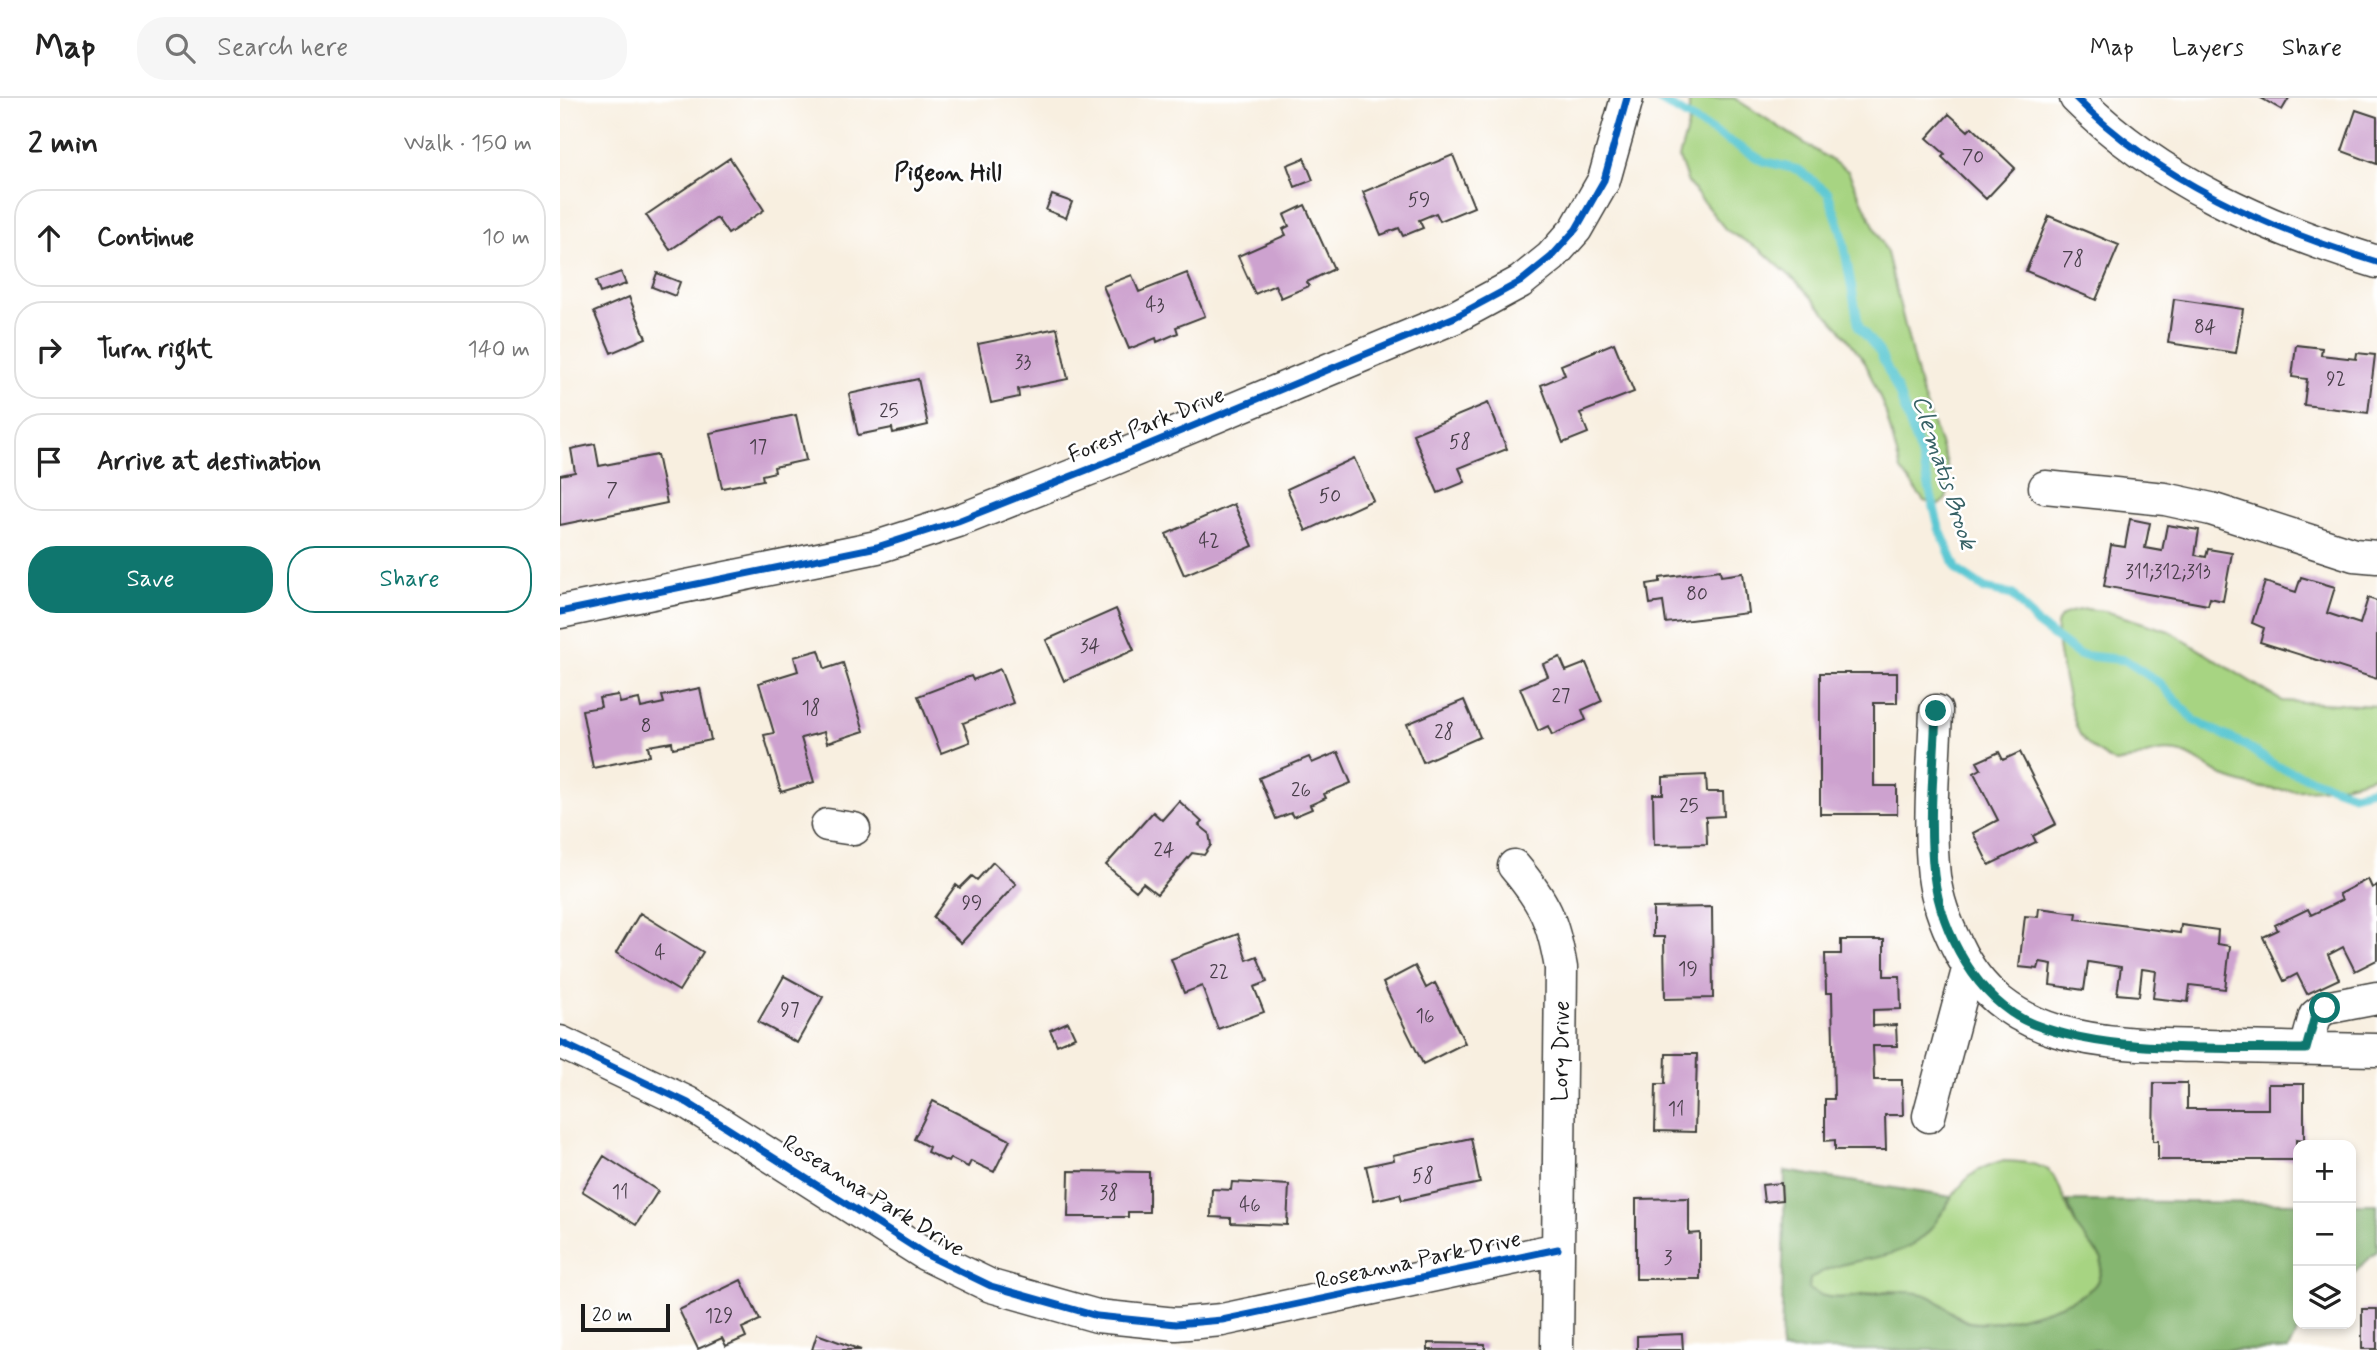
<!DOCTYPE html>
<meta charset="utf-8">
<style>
body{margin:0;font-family:Mynerve,sans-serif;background:#f6f6f6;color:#222}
.controls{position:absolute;right:21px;bottom:21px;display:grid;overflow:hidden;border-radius:14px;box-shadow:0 4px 10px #0003}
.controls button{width:63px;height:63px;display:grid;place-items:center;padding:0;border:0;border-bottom:2px solid #e0e0e0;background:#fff;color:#222;font:35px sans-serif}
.scale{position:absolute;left:21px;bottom:18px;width:89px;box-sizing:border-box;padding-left:7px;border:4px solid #1c1c1c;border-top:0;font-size:19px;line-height:24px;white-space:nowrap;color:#1c1c1c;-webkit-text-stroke:5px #fff;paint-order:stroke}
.stop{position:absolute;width:21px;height:21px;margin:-16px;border:5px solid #0f766e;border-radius:50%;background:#fff}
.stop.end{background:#0f766e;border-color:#fff;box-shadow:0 2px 7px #0008}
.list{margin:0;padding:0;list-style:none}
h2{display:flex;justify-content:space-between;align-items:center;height:91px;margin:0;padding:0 28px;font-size:30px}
h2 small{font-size:23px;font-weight:400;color:#767676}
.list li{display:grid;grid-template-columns:46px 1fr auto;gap:21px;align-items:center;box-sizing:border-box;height:98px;margin:0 14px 14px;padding:0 14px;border:2px solid #e0e0e0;border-radius:28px}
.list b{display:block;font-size:26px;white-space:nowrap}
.list em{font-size:23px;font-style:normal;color:#767676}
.actions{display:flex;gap:14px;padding:21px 28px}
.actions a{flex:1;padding:16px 0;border:2px solid #0f766e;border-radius:28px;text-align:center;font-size:24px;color:#0f766e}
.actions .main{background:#0f766e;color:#fff}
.icon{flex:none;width:38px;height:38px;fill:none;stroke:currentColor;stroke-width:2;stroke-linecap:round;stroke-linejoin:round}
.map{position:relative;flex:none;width:1817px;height:1252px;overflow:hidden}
header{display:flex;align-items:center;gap:42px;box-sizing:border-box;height:98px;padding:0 35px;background:#fff;border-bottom:2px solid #e0e0e0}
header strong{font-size:33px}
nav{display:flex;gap:38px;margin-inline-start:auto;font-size:24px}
.search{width:490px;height:63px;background:#f6f6f6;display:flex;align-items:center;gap:18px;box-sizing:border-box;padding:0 24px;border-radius:28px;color:#767676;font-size:26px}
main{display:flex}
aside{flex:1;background:#fff}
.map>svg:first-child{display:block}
.green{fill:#a7d482;stroke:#62784f;stroke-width:2}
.forest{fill:#85b670;stroke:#506946;stroke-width:2}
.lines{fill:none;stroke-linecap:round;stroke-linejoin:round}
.stream{stroke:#5cc8d3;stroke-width:9}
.building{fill:#cda2cf}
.minor-casing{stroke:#3d3c39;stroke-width:35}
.minor{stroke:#fff;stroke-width:32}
.cycleway-casing{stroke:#fff;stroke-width:11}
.cycleway{stroke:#0057b8;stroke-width:7}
.route{stroke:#0f766e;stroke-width:9}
.labels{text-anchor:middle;stroke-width:5;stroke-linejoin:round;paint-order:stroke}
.number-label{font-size:19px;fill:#483e49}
.street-label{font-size:23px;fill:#1c1c1c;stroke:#fff}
.neighbourhood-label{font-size:24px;font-weight:bold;fill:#1c1c1c;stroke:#fff}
.water-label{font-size:24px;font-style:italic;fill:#366165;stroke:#fff}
</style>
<header>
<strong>Map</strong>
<div class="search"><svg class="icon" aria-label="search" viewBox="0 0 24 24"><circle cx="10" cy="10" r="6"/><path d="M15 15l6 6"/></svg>Search here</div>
<nav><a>Map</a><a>Layers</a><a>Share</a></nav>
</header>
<main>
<aside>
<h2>2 min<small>Walk · 150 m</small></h2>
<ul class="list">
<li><svg class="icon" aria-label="ahead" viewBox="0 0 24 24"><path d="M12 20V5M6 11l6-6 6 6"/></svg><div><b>Continue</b></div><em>10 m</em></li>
<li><svg class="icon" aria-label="right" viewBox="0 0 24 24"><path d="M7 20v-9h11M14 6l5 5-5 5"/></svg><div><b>Turn right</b></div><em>140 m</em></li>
<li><svg class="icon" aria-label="arrive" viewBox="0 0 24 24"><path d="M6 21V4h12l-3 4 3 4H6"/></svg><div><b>Arrive at destination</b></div></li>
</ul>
<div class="actions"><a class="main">Save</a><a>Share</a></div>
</aside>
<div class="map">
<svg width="1817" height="1252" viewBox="0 0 1817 1252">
<rect width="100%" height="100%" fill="#fff"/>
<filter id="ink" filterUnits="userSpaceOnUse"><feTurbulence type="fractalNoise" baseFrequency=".0143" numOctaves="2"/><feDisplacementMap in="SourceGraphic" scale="14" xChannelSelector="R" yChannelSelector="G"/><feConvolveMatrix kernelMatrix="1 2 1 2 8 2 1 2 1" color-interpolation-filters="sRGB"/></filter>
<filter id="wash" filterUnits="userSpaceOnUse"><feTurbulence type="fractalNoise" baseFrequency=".00686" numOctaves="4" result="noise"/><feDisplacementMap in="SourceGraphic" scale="28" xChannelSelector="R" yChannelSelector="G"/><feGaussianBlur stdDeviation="1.57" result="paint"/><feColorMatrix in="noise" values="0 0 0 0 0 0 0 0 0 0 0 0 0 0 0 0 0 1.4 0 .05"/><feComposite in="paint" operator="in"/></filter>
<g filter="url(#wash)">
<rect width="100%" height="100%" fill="#f8efe0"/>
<path class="green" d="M1129,0h45l114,73 39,82 34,138 25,69 4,22 -4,17 -7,6 -15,-4 -23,-31 -16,-60 -20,-48 -26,-35 -40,-43 -38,-34 -35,-20 -38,-47 -9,-25 10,-36z
M1526,511l19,2 64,20 113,70 95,5v69c-46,17 -101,22 -148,4 -17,-7 -34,-24 -52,-27 -24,-4 -39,8 -62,11 -12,-8 -26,-15 -34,-27 -9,-12 -29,-103 -23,-114 5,-11 18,-11 28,-13z
M1441,1063c69,1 49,22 77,67 7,11 16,21 24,31 -1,10 -2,23 -10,29 -22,18 -95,39 -122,34 -7,-1 -12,-7 -18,-10 -14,-7 -35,-18 -50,-20 -30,-6 -67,18 -93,-3v-10c38,-26 88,-34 127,-59 5,-4 9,-12 12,-17 16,-24 26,-34 53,-42z"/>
<path class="forest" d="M1225,1073l167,26c-10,15 -22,38 -38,47 -33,19 -73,13 -104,35l-1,10c24,19 65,1 94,3 7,0 19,1 26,4 14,6 25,23 40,26 27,6 101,-16 123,-34 8,-6 9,-19 10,-29l-24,-30 -11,-28 231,2v121h3l-13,26h-507z
M1791,1106h26v47l-26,25z"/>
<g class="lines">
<path class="stream" d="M1096,0l107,63 36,9 29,23 13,37 18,97 20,24 19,40 25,71 16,66 18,42 28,19 28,6 24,29 42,31 46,5 35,23 35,38 48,23 33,22 77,28 24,-6"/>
</g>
<g id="blocks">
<path class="building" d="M1701,0h28l-7,12z
M1796,12l21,7v47l-35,-13z
M1389,16l19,17 4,-4 43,41 -29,31 -44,-42 3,-3 -18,-16z
M893,57l21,52 -34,14 -4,-8 -17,7 4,8 -20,8 -4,-8 -18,7 -18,-43z
M170,60l34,52 -36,24 -11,-16 -47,32 -24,-35z
M744,60l9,22 -18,7 -8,-22z
M492,97l20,7 -6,16 -20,-8z
M745,107l29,64 -27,13 2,4 -28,12 -6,-13 -20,9 -17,-38 48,-21 -3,-6 6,-3 -5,-11z
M1489,118l70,29 -23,55 -70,-29z
M61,174l5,12 -26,9 -4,-12z
M97,175l23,9 -5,14 -23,-9z
M627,175l18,43 -29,11 2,6 -21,9 -1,-4 -27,11 -26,-63 29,-11 7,17z
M69,199l17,41 -35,15 -17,-41z
M1614,201l69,10 -7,44 -68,-10z
M497,230l11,51 -50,10 1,8 -28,6 -13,-59z
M1054,245l20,49 -54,21 8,20 -25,10 -22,-58 24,-10 -4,-10z
M1736,247l26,3 -1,7 35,4 1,-6 18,2 -7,58 -64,-8 3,-26 -15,-2z
M358,281l10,46 -35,8 -1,-5 -34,7 -9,-41z
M928,305l19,46 -48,19 6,14 -27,11 -25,-59z
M236,317l10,45 -32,7 1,5 -13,3 1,5 -41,8 -12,-55z
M35,346l4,22 58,-11 10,48 -107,22v-50l15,-3 -4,-23z
M794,360l19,42 -67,31 -19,-42z
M674,406l19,42 -69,29 -18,-41z
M1570,421l20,4 -5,25 17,3 5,-26 32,5 -4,25 11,2 2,-8 24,4 -9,48 -13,-3 -2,7 -104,-19 7,-41 14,2z
M1160,472l1,6 22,-3 5,40 -82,10 -3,-21 -13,2 -3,-20 13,-2v-4z
M1741,479l34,10 -8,26 33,11 8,-26 9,3v78l-117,-37 4,-14 -12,-5 13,-41 31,10z
M556,511l18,41 -70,31 -18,-41z
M259,552l6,19 18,-6 21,68 -37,12 -3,-11 -23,6 13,44 -33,10 -17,-57 10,-2 -15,-50 39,-12 -4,-14z
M1000,559l6,14 20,-8 16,38 -20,9 4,10 -34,15 -4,-9 -10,5 -18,-43 28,-12 -5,-12z
M440,571l13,34 -50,20 7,19 -29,11 -23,-57 53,-20 2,4z
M1260,575h77v30h-23v83h23v28h-77z
M140,590l11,52 -38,8 -1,-6 -24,4 2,10 -57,12 -11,-58 19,-3 -2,-9 19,-3 2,8 19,-4 2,9 23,-5 -2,-7z
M904,602l16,37 -57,25 -16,-38z
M778,654l13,31 -27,11 2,4 -16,7 2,4 -19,8 -2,-4 -15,6 -17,-41 50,-21 3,6z
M1439,654l4,8 17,-8 36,72 -23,12 3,6 -47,23 -16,-32 25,-13 -24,-47 7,-4 -4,-7z
M1146,677l1,17h16l1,24 -18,1 1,27 -53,1 -1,-51h10v-17z
M619,703l23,21 -3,3 10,8 2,12 -7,10 -12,-2 -35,41 -14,-11 -7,8 -30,-26 47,-53 9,8z
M433,764l23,22 -55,59 -28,-26 23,-32 4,3 12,-12 5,4z
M1808,781l4,9 5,-3v75l-22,11 -12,-24 -15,8 11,24 -32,15 -10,-20 -13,7 -21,-44 15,-7 -3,-5 33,-16 3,6 31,-15 -3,-6z
M1152,809l1,91 -48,1 -1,-62h-11v-29z
M1479,810l38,5 -1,6 104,14 1,-8 37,5 -1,14 13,2 -5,43 -35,-4 -2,17 -35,-4 3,-27 -14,-2 -3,27 -22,-2 4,-27 -33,-5 -4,28 -34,-5 2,-21 -12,-2 -2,7 -19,-2 6,-51 13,1z
M80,815l63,39 -24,39 -63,-38z
M678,836l9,26 10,-4 10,26 -13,5 10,25 -46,17 -16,-43 -18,7 -13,-34z
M1281,842h43v36h16l1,33 -28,1v16l23,-1 1,21h-24l1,34h28l1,35h-18l1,35h-51v-10l-10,1v-42h9l-2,-106h-6l-1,-39h16z
M855,868l11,22 9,-5 30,60 -42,21 -40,-81z
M224,878l39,21 -26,46 -39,-21z
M508,924l7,15 -18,8 -7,-15z
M1106,956h31l-2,78 -40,-1 1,-47h9z
M1594,985h33v26h81v-25h36v57l-8,-1v20h-138v-19h-5z
M373,1003l77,39 -16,32 -23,-11 -3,6 -18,-9 -2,4 -21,-10 2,-5 -15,-8z
M911,1040l9,45 -78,17 -2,-6 -26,6 -8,-34 28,-6 -1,-5z
M44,1058l54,35 -22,34 -54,-34z
M509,1073l80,1v40h-21v5h-60z
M672,1084l57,3 -2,40 -56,-2v-5l-20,-1 1,-28 19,1z
M1221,1085l1,17 -18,2 -2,-17z
M1129,1100v36l11,-1v46h-64v-80z
M181,1182l19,40 -18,8 4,9 -20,9 -4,-8 -24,11 -19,-39z
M1802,1211h15v40h-15z
M257,1236l44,16h-49z
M1122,1236l1,16h-46v-14z
M868,1245l57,1v6h-57z"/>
</g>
</g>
<g filter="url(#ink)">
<use href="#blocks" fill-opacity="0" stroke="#3d3c39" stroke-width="2"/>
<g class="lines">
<g class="minor-casing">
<path id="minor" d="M1516,0c81,82 193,131 301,164
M1485,389l120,12 46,10 143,46 23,2
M0,514l317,-65 81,-26 134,-53 363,-151 65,-35 31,-25 25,-28 28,-49 23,-82
M1376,613c-2,54 -8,111 -2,165 3,24 12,48 23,70 47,100 154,98 250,100 56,2 113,3 170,4
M267,727l27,4
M954,768c31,37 39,55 47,102l-4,382
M0,944l128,61 237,151 66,32 106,30 79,8 46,-4 336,-71
M1746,951l9,-33 10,-8 52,-10
M1369,1018l39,-146"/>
</g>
<use href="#minor" class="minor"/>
<g class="cycleway-casing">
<path id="cycleway" d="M1516,0c81,82 193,131 301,164
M0,514l317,-65 81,-26 134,-53 363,-151 65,-35 31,-25 25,-28 28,-49 23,-82
M0,944l128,61 237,151 66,32 106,30 79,8 46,-4 336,-71"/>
</g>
<use href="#cycleway" class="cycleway"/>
</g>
</g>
<g class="lines" filter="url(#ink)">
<path class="route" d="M1376,613c-2,54 -8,110 -2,164 7,57 44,127 99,149 79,31 188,23 273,25l9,-33 10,-8"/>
</g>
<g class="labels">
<g class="number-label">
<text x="1413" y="65">70</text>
<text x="859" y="108">59</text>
<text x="1513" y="167">78</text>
<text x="595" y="213">43</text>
<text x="1645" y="235">84</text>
<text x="463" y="270">33</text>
<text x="1776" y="287">92</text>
<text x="329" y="319">25</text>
<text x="900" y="350">58</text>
<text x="198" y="355">17</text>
<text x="52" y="398">7</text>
<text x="770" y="404">50</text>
<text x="649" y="449">42</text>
<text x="1608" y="480">311;312;313</text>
<text x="1137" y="502">80</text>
<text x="530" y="554">34</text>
<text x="1001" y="604">27</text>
<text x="251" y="616">18</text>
<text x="86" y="634">8</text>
<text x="884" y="640">28</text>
<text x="741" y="698">26</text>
<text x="1129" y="714">25</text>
<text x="604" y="758">24</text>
<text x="412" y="811">99</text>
<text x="100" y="861">4</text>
<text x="1128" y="877">19</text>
<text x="659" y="880">22</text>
<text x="230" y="918">97</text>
<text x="865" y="924">16</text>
<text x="1116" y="1017">11</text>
<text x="863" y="1084">58</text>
<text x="60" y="1100">11</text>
<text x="549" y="1101">38</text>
<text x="690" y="1113">46</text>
<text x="1108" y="1166">3</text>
<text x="159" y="1224">129</text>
</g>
<g class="street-label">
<text transform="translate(586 326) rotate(-22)" y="8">Forest Park Drive</text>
<text transform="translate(1000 953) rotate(-89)" y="8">Lory Drive</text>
<text transform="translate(314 1097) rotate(32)" y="8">Roseanna Park Drive</text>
<text transform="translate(858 1161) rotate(-12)" y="8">Roseanna Park Drive</text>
</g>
<g class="neighbourhood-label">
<text x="388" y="82">Pigeon Hill</text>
</g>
<g class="water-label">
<text transform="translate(1385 374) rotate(72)" y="8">Clematis Brook</text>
</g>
</g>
</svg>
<div class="controls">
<button>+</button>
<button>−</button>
<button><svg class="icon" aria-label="layers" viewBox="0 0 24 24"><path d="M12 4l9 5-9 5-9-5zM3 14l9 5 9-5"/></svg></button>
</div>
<div class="scale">20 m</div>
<div class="stop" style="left:1765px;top:910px"></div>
<div class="stop end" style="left:1376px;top:613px"></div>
</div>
</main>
